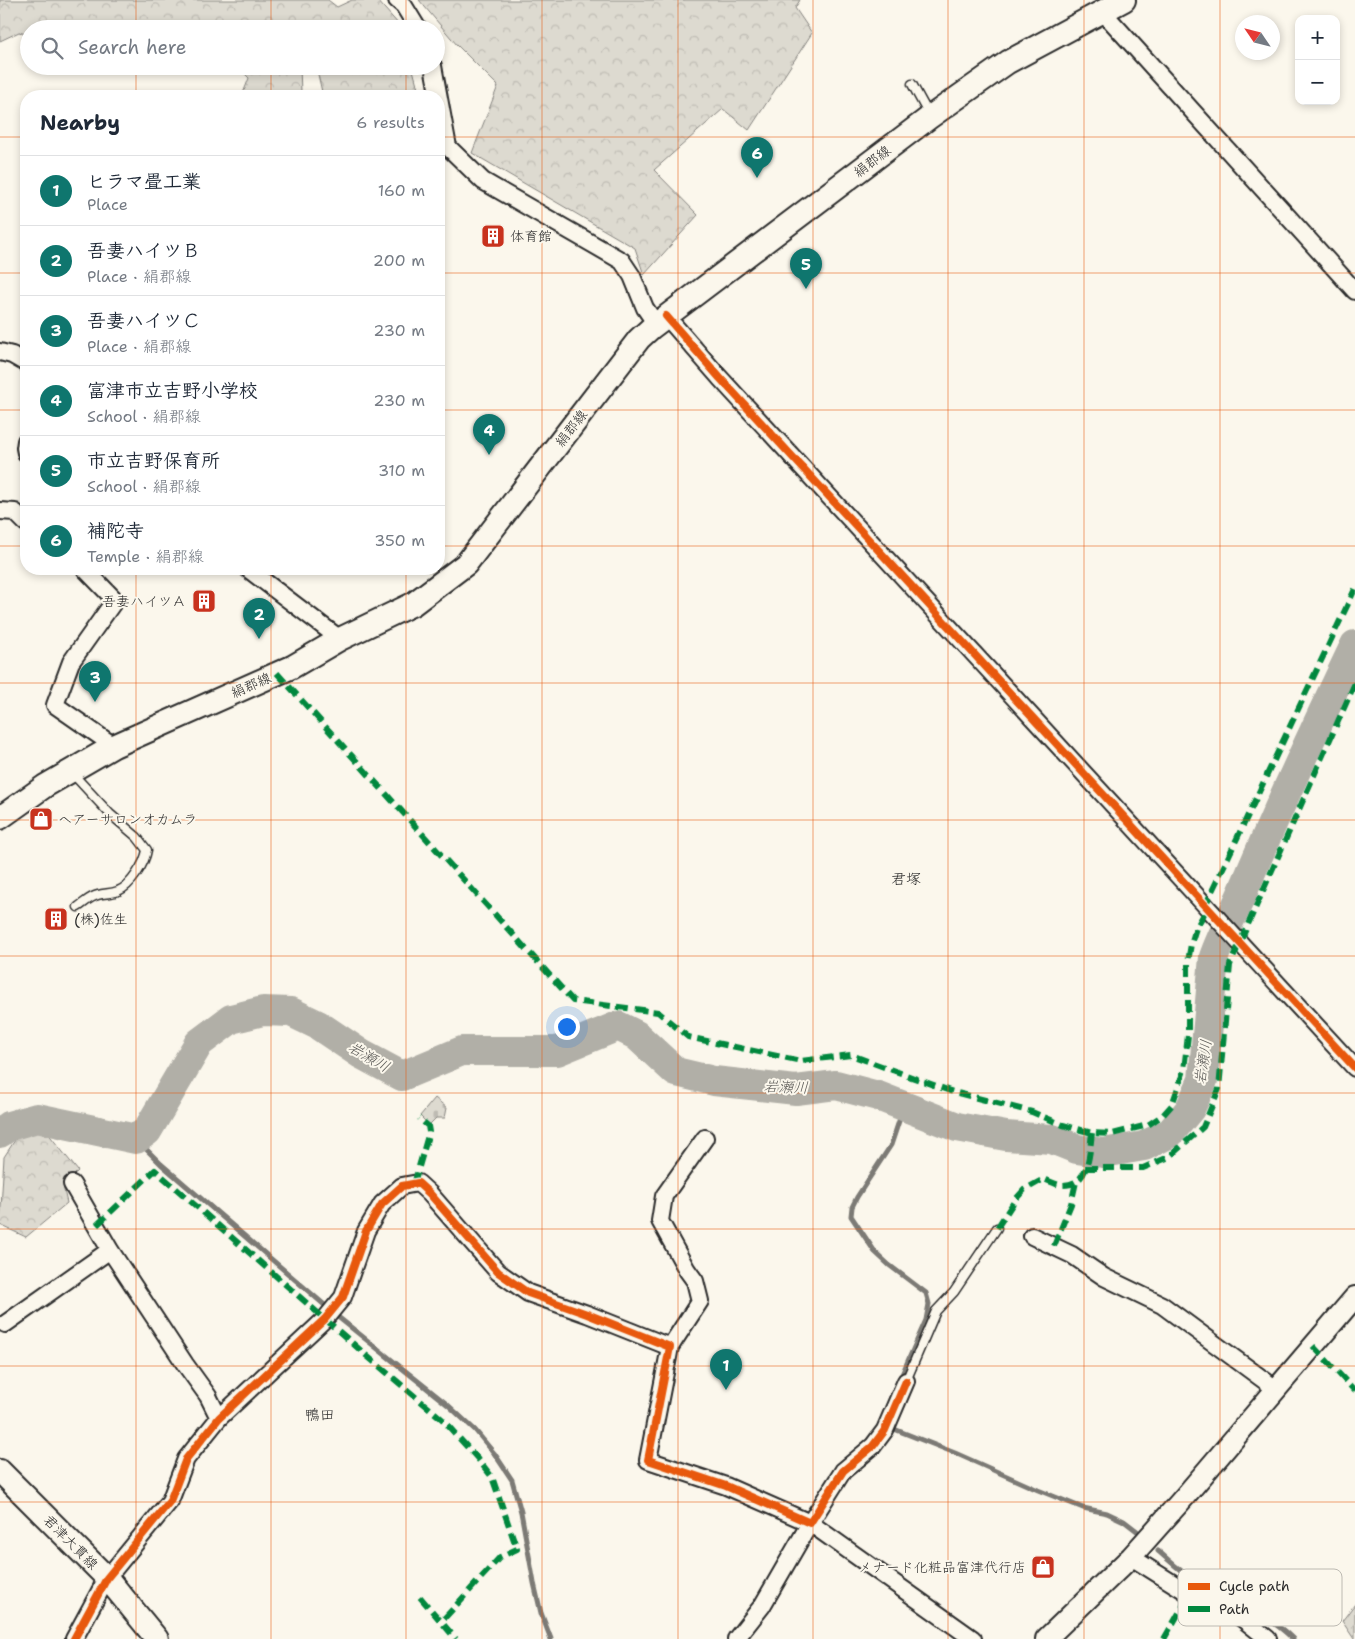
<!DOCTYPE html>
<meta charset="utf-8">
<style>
body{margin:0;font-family:"Shantell Sans","Klee One",sans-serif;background:#f6f6f7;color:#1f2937}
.controls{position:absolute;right:15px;top:15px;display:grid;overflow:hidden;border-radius:10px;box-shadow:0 2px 8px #0003}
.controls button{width:45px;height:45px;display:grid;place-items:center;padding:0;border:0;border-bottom:1px solid #e0e1e3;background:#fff;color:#1f2937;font:25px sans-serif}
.compass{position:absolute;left:1235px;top:15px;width:45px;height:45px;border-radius:50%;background:#fff;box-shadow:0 2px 8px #0003;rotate:305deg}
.you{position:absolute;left:566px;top:1026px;width:18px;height:18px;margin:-12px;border:4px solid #fff;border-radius:50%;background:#1a73e8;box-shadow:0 0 0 8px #1a73e833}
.badge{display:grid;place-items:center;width:32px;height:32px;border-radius:50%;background:#0f766e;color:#fff;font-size:16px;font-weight:700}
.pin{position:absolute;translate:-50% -41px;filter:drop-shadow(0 1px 2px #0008)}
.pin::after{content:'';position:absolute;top:26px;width:18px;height:15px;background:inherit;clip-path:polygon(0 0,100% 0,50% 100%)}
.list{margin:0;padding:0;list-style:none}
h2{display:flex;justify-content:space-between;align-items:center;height:65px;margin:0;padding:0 20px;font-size:21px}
h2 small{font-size:16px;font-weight:400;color:#747a83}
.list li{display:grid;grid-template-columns:32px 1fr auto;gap:15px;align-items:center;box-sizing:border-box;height:70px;padding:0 20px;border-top:1px solid #e0e1e3}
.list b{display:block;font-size:19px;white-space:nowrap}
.list p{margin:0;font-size:16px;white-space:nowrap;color:#747a83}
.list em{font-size:16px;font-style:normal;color:#747a83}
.icon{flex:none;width:28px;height:28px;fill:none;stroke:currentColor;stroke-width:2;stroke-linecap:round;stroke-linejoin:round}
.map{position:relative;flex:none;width:1355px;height:1639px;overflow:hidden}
.search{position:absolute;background:#fff;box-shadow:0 2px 8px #0003;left:20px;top:20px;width:425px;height:55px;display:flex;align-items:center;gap:12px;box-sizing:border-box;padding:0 18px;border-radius:28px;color:#747a83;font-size:19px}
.panel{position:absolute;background:#fff;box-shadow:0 2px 8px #0003;left:20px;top:90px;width:425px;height:485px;border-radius:20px}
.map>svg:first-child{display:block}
.forest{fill:url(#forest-crowns);stroke:#84827e}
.cemetery{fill:url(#cemetery-stones);stroke:#84827e}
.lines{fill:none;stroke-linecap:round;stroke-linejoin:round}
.stream{stroke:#7b7a75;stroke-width:5}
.river{stroke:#b1afa7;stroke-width:30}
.service-casing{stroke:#2b2b2b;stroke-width:11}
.minor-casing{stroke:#2b2b2b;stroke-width:20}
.tertiary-casing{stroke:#2b2b2b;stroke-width:24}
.secondary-casing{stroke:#2b2b2b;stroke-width:26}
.service{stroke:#fbf7ec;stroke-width:8}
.minor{stroke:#fbf7ec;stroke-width:16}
.tertiary{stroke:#fbf7ec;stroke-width:20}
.secondary{stroke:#fbf7ec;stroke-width:22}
.quiet{stroke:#00873e;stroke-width:6;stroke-dasharray:12 6;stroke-linecap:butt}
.cycleway-casing{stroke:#fbf7ec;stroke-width:11}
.cycleway{stroke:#e8590c;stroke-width:8}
.grid{fill:none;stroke:#e8590c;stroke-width:1;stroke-opacity:0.55}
.labels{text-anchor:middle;stroke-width:4;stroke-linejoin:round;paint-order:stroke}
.street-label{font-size:14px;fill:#2b2b2b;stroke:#fbf7ec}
.poi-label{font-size:14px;fill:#2b2b2b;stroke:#fbf7ec;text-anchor:start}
.neighbourhood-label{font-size:15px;fill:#2b2b2b;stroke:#fbf7ec}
.water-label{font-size:15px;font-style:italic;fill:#5a5956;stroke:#fbf7ec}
.key{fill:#fbf7ec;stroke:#bdbab2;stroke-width:1}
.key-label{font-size:14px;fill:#2b2b2b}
</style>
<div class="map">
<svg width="1355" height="1639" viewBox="0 0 1355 1639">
<defs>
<pattern id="forest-crowns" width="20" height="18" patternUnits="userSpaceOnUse" patternTransform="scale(1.25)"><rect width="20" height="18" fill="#dddad0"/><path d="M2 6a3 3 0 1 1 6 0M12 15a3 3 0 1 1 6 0" fill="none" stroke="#bebbb3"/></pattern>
<pattern id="cemetery-stones" width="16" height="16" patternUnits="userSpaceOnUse" patternTransform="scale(1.25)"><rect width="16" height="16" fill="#dddad0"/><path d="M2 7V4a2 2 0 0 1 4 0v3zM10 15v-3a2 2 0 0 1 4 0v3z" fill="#bebbb3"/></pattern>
</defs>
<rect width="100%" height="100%" fill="#fbf7ec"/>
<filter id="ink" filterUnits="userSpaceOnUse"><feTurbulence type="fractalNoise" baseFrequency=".02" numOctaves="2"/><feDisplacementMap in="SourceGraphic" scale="10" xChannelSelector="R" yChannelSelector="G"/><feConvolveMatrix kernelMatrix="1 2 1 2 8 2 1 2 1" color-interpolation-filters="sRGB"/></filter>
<g filter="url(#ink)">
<path class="forest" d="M0,0h328l9,7 15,-7h25l23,26 1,3h-372v6l-10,-3 -19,9z
M419,0h381l-5,8 17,25 -63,97 -26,-21 -69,61 44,45 -54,60 -9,-27 -163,-95 26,-67 -41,-41z
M237,66h72l-9,2 1,24 -3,4h-56l7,-18z
M316,66h96l8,30h-97z
M37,1124l10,8 31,39 -15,15 4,17 -41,34 -26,-12 4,-68 13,-20z
M1355,1604v35h-1l-12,-18z"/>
<path class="cemetery" d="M435,1098l12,10 -2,10h-9l-7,7 -9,-9z"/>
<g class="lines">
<path class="stream" d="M136,1139l25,25 167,144
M338,1317l110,88 27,25 19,23 18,27 9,32 13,71 7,30 10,26
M900,1379l26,-59 3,-16 -3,-11 -37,-28 -14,-13 -24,-36 1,-9 5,-10 34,-52 13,-39
M889,1427l66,26 83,37 45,18 24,5 17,8 13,10
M1158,1551c12,10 23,21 36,29 34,19 71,31 99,59"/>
<path class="river" d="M0,1133l9,-7 28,-8 99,21 11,-8 52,-88 32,-24 32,-8 28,1 27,13 43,29 41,22 60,-25h95l61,-25 18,9 40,37 38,9 82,9 40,-5 42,11 79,31 49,9 46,3 25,10 26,4 41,-7 26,-13 20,-24 13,-29 11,-123c8,-23 20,-44 29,-66 35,-83 73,-165 112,-246"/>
<g class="service-casing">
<path id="service" d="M912,84l17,31
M72,773l38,41 27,23 10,13c-2,13 -16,36 -29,41 -7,3 -13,2 -20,4 -7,1 -14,8 -20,12
M906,1381l30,-70 18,-19 43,-64"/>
</g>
<g class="minor-casing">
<path id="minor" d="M397,0l7,6 14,23
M1102,11l253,280
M433,66l15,81 35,34 139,80 10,15 13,32 11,16
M666,316l54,62 635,690
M0,352l12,3 14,8
M26,441l-1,7 1,5
M0,511l15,1 11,11
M85,569l30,31 -44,62 -16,43 59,41
M248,569l92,70
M72,1184l38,66 75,114 23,32 11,22
M1032,1236l40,19 32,22 58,28 114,84
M5,1324l105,-74
M670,1347l30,-46 -5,-20 -8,-11 -27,-49 4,-25 41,-58
M1131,1557l59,37 28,8 25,17 25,20
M74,1639l33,-61 63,-77 16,-42 33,-41 106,-99 18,-22 23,-66 16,-27 20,-18 16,-3 12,11 68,78 30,21 59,21 83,33 -22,113 78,26 84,37 33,-52 30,-25 12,-16 21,-49
M736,1639l26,-33 48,-83 163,116"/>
</g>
<g class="tertiary-casing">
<path id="tertiary" d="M1046,1639l85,-82 49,-55 175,-205"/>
</g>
<g class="secondary-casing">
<path id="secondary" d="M0,818l45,-32 69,-40 178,-79 48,-28 73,-35 53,-40 173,-225 12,-11 279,-211 78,-55 116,-62
M0,1471l107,107 50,61"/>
</g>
<use href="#service" class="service"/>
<use href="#minor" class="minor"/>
<use href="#tertiary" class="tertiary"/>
<use href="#secondary" class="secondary"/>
<path class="quiet" d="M277,673l296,328 85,11 30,25 113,24 50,-6 99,36 82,21 31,13 29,8 20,1 36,-9 15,-10 9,-10 12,-35 4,-35v-73l3,-18 5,-16 8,-14 1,-8 150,-317
M1085,1168h58l26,-11 34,-30 16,-38 11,-124 125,-282
M414,1184l15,-52 -1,-6 -9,-8
M97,1225l58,-55 212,186 75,63 36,40 14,18 25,72 -17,8 -59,65
M997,1228l18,-28 9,-10 20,-11c5,2 11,5 16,6 30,2 29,-31 32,-52
M1054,1246l17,-42 5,-22
M1313,1346l42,45
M420,1597l36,42
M1164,1639l26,-45"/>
<g class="cycleway-casing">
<path id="cycleway" d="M666,316l54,62 635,690
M74,1639l33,-61 63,-77 16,-42 33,-41 106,-99 18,-22 23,-66 16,-27 20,-18 16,-3 12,11 68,78 30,21 59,21 83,33 -22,113 78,26 84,37 33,-52 30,-25 12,-16 21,-49"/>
</g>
<use href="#cycleway" class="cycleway"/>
</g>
</g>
<path class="grid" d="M136,0v29M271,0v29M406,0v29M542,0v1639M678,0v1639M813,0v1639M948,0v1639M1084,0v1639M1220,0v1639M136,66v30M271,66v30M406,66v30M0,137h26M439,137h916M0,273h26M439,273h916M0,410h26M439,410h916M0,546h26M439,546h916M136,569v1070M271,569v1070M406,569v1070M0,683h1355M0,820h1355M0,956h1355M0,1093h1355M0,1229h1355M0,1366h1355M0,1502h1355"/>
<defs>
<g id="building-square" transform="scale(1.25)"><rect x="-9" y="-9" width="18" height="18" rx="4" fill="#c8321e" stroke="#fbf7ec"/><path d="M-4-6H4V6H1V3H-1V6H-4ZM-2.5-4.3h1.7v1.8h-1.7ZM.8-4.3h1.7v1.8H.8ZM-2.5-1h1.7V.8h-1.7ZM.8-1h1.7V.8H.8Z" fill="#fff"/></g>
<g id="shop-square" transform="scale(1.25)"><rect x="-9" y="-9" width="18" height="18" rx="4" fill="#c8321e" stroke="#fbf7ec"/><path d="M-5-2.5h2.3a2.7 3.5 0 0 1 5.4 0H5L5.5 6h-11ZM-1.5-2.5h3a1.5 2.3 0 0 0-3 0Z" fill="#fff"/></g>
</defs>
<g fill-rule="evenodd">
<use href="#building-square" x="493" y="236"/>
<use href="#building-square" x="204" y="601"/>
<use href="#shop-square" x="41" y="819"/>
<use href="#building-square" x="56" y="919"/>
<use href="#shop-square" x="1043" y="1567"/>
</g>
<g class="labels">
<g class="street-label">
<text transform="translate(872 161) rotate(-37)" y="5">絹郡線</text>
<text transform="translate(571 428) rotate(-52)" y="5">絹郡線</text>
<text transform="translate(251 685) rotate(-24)" y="5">絹郡線</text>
<text transform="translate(71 1542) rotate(45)" y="5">君津大貫線</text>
</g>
<g class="poi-label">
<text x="510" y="241">体育館</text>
<text x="186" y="606" text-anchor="end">吾妻ハイツＡ</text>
<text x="58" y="824">ヘアーサロンオカムラ</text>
<text x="74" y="924">(株)佐生</text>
<text x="1026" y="1572" text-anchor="end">メナード化粧品富津代行店</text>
</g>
<g class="neighbourhood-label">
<text x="906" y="884">君塚</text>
<text x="320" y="1420">鴨田</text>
</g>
<g class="water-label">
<text transform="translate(369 1057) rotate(30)" y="5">岩瀬川</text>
<text transform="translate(1203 1062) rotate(-81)" y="5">岩瀬川</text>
<text transform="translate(786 1087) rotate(2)" y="5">岩瀬川</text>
</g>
</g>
<rect x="1178" y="1569" width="164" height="57" rx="8" class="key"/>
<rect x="1188" y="1583" width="22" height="7" fill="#e8590c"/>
<rect x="1188" y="1606" width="22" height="6" fill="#00873e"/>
<g class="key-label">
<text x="1219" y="1591">Cycle path</text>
<text x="1219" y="1614">Path</text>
</g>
</svg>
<div class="controls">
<button>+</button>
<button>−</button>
</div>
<svg class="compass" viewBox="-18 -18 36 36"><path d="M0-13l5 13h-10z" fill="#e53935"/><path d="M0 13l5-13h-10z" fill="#747a83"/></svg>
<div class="you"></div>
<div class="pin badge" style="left:726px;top:1390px">1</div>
<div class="pin badge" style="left:259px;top:639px">2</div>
<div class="pin badge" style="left:95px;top:702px">3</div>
<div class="pin badge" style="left:489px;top:455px">4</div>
<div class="pin badge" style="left:806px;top:289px">5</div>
<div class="pin badge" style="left:757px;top:178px">6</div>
<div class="search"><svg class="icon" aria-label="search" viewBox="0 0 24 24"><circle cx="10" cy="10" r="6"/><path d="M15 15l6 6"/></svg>Search here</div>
<section class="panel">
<h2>Nearby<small>6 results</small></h2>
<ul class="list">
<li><span class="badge">1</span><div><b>ヒラマ畳工業</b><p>Place</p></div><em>160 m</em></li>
<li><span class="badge">2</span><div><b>吾妻ハイツＢ</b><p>Place · 絹郡線</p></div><em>200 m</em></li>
<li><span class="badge">3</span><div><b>吾妻ハイツＣ</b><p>Place · 絹郡線</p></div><em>230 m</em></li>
<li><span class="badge">4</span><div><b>富津市立吉野小学校</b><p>School · 絹郡線</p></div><em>230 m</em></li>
<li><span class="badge">5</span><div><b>市立吉野保育所</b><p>School · 絹郡線</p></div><em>310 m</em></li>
<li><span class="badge">6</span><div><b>補陀寺</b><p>Temple · 絹郡線</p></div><em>350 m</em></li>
</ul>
</section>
</div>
